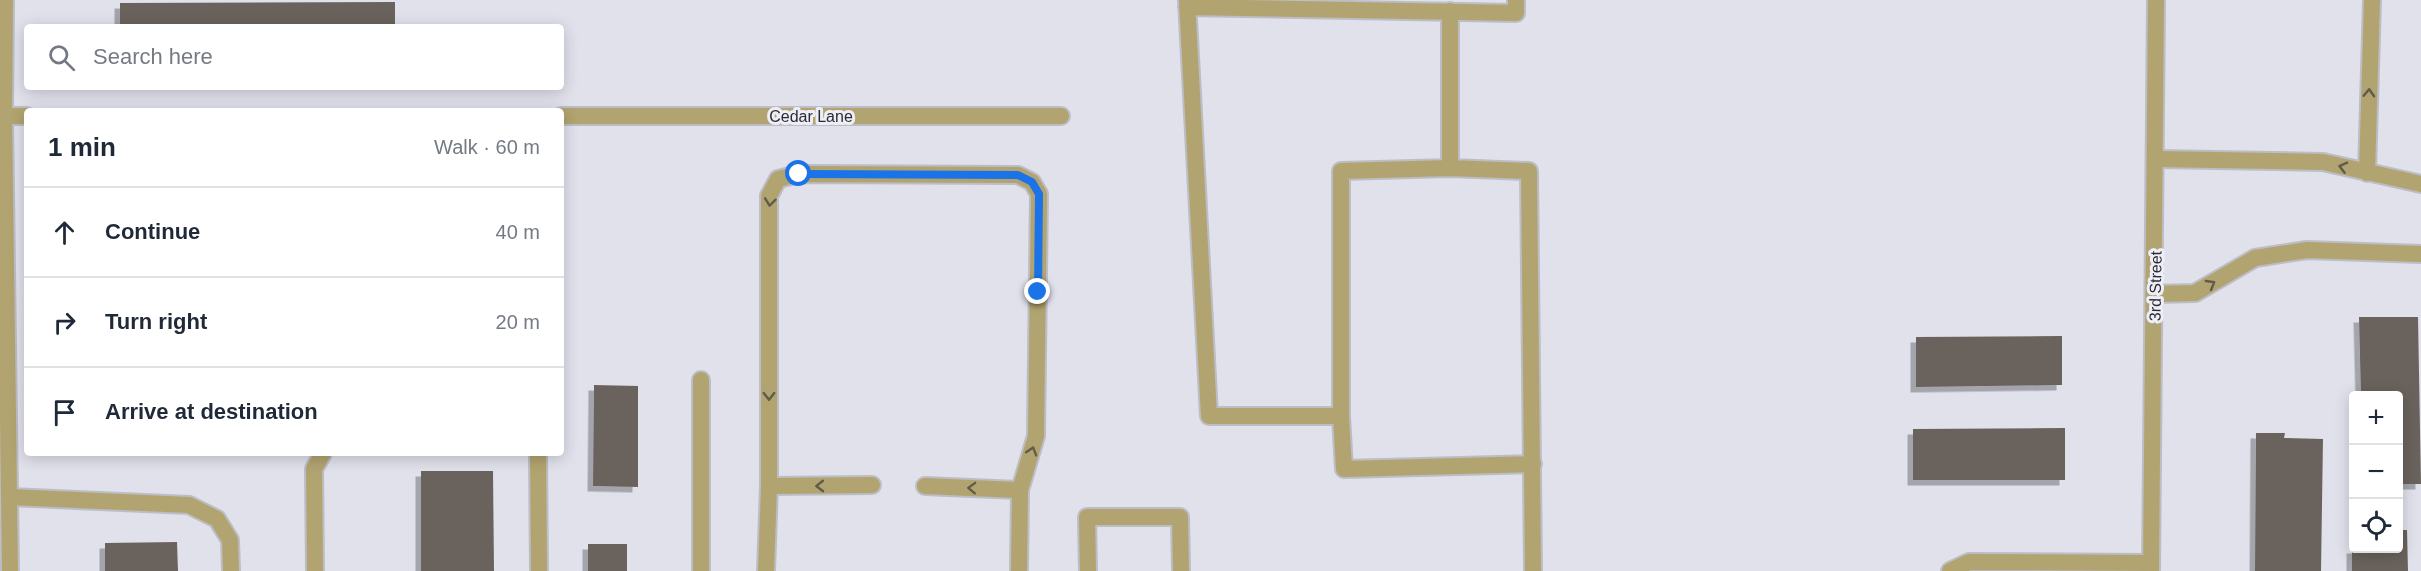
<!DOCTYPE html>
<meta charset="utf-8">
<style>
body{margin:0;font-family:Arial,sans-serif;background:#f2f2f3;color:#1f2937}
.controls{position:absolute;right:18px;bottom:18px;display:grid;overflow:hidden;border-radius:6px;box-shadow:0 3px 15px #0003}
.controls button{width:54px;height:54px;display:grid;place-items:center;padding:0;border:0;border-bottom:2px solid #e0e1e3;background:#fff;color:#1f2937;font:30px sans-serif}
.stop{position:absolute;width:18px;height:18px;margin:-14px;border:4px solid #1a73e8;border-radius:50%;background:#fff}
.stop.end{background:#1a73e8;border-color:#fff;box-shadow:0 2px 6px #0008}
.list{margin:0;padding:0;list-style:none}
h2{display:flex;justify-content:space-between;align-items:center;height:78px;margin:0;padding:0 24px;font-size:26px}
h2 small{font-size:20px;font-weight:400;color:#747a83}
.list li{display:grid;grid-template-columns:39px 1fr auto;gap:18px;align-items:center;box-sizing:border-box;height:90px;padding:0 24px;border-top:2px solid #e0e1e3}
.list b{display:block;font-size:22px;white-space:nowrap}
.list em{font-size:20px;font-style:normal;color:#747a83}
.icon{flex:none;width:33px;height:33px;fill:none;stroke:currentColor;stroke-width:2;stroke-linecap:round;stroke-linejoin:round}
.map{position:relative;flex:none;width:2421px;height:571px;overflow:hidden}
.search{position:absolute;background:#fff;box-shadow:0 3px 15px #0003;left:24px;top:24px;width:540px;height:66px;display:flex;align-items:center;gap:15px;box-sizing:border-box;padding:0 21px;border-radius:6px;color:#747a83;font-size:22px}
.panel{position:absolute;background:#fff;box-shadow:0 3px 15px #0003;left:24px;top:108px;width:540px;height:348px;border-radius:6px}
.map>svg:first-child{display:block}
.building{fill:#6b645d;filter:url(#shadow)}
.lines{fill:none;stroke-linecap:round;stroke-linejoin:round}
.service-casing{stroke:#bcbdc5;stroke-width:20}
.minor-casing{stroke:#bcbdc5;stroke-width:20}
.tertiary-casing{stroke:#bcbdc5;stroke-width:20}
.service{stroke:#b2a470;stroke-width:16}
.minor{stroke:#b2a470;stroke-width:16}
.tertiary{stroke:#b2a470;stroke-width:16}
.oneway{stroke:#615b49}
.route{stroke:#1a73e8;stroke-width:8}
.labels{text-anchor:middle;stroke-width:6;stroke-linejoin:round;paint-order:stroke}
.street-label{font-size:16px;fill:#2b2b2f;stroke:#eeeef9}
</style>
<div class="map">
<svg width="2421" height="571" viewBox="0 0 2421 571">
<defs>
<filter id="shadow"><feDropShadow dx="-5.5" dy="5.5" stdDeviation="0" flood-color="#0004"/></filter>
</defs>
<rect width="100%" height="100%" fill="#e0e1eb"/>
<path class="building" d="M395,2v25h-275v-24z
M2359,317h59l3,167h-23v-88h-37z
M2062,336v49l-146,2v-50z
M594,385l44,1v101l-45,-1z
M2065,428v52h-152v-51z
M2256,433h29l-1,5 39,1 -2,132h-66z
M421,471h72l1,100h-73z
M2398,530h9l1,41h-56v-23h46z
M177,542l1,29h-73v-28z
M588,544h39v27h-39z"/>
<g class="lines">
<g class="service-casing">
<path id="service" d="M1187,0l22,416h132
M1187,7l329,6v-13
M1450,11v157
M2157,159l166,3 98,22
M2367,173l5,-173
M2155,294l40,-1 60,-35 52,-8 114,4
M701,380v191
M538,453l1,118
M769,486l103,-1
M925,486l95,4
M10,497l179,8 28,14 13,21 1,31
M315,571l-1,-102 9,-16
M766,571l3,-85v-290l9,-17 21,-5 219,1 14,7 7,12 -3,242 -16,54 -1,81
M1088,571l-1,-54h93l1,54
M1533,571l-4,-400 -79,-3 -109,3v245l3,53 189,-5
M1950,571l19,-9 182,1"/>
</g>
<g class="minor-casing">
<path id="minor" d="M5,0l-1,116 6,455
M4,116h23
M561,116h500"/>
</g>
<g class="tertiary-casing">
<path id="tertiary" d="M2151,571l5,-571"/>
</g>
<use href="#service" class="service"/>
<use href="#minor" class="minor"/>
<use href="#tertiary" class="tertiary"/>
</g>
<defs><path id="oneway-chevron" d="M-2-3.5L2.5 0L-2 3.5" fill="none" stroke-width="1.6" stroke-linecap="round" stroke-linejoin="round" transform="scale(1.5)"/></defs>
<g class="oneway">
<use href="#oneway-chevron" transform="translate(2369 93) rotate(-88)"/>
<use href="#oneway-chevron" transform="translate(2343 167) rotate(-166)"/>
<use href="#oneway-chevron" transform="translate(770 202) rotate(97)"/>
<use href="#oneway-chevron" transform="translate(2211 284) rotate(-30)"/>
<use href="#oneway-chevron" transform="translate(769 396) rotate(90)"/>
<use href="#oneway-chevron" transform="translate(1032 451) rotate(-73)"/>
<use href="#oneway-chevron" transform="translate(820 486) rotate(179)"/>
<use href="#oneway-chevron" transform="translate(972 488) rotate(-178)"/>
</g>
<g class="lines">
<path class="route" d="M799,174l219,1 14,7 7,12 -1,98"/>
</g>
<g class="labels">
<g class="street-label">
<text x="811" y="122">Cedar Lane</text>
<text transform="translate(2155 286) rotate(-89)" y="6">3rd Street</text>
</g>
</g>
</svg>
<div class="controls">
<button>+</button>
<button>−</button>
<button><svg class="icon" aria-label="locate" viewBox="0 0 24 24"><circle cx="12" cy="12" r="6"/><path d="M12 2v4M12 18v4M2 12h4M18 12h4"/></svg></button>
</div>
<div class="stop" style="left:799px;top:174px"></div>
<div class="stop end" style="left:1038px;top:292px"></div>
<div class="search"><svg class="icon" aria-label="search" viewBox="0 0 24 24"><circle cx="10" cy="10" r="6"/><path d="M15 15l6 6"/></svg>Search here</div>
<section class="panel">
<h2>1 min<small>Walk · 60 m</small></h2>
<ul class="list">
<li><svg class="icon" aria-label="ahead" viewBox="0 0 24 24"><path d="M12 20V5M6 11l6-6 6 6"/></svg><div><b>Continue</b></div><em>40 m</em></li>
<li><svg class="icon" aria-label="right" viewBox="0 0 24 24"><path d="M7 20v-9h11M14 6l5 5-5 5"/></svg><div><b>Turn right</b></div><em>20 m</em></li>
<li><svg class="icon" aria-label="arrive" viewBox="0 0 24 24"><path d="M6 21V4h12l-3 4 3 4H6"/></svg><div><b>Arrive at destination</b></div></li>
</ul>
</section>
</div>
